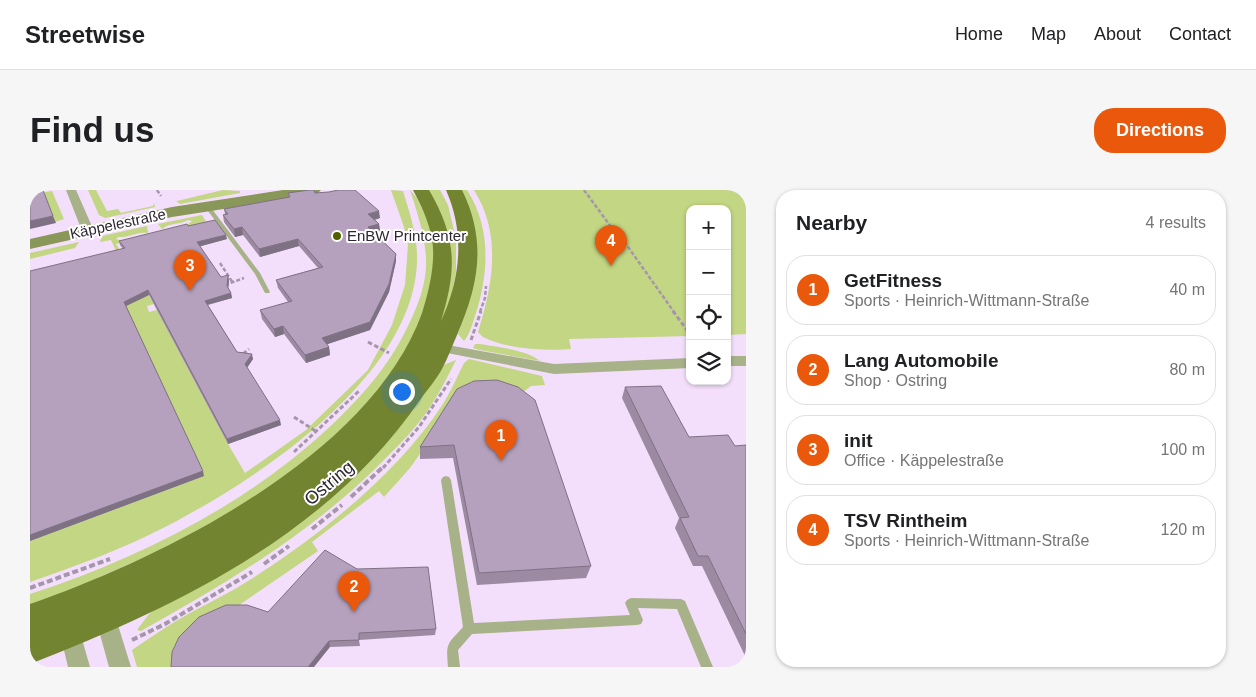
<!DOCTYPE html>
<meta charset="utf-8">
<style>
body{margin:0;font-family:Arial,sans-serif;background:#f6f6f6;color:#202124}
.controls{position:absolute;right:15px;top:15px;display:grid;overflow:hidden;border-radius:10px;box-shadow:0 1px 4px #0004}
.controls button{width:45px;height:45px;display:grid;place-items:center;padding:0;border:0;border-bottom:1px solid #e0e0e0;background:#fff;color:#202124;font:25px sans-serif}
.you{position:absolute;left:371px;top:201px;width:18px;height:18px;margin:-12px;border:4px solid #fff;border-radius:50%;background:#1a73e8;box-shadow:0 0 0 8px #1a73e833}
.badge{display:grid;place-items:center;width:32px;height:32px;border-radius:50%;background:#ea580c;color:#fff;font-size:16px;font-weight:700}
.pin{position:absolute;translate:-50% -41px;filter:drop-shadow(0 1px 2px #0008)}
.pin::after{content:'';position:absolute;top:26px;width:18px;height:15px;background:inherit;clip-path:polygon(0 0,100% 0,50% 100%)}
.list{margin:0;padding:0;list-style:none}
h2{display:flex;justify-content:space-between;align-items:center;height:65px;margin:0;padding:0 20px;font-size:21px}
h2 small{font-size:16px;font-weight:400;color:#757577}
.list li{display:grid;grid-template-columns:32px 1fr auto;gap:15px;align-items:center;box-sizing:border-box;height:70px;margin:0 10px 10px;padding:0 10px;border:1px solid #e0e0e0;border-radius:20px}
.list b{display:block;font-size:19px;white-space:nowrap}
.list p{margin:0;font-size:16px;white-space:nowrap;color:#757577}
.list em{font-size:16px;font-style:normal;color:#757577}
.icon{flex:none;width:28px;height:28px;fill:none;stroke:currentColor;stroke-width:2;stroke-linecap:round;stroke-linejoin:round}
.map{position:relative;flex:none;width:716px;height:477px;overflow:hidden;border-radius:20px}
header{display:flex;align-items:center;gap:30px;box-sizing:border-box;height:70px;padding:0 25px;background:#fff;border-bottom:1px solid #e0e0e0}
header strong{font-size:24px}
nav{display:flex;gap:28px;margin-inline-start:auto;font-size:18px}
.intro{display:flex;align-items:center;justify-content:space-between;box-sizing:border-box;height:120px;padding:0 30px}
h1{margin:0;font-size:35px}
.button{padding:12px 22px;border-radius:20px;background:#ea580c;color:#fff;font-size:18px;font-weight:700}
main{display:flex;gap:30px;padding:0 30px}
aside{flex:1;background:#fff;border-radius:20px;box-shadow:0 1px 4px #0004}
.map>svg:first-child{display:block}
.green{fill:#c3d683}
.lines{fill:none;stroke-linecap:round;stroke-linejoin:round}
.path-far2{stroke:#a596ab;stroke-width:2.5;stroke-dasharray:4 2;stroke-linecap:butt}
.path-far1{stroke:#a596ab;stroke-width:3;stroke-dasharray:4.5 2.5;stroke-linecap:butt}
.path{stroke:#a596ab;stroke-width:4;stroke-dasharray:6 3;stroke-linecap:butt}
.lane{fill:#a7b288;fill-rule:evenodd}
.street{fill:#a7b288;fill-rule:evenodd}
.secondary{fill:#899758;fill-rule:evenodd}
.primary{fill:#738430;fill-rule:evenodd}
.wall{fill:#9c8aa3}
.shaded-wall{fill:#7f7184}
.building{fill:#b5a1bd;stroke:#7f7184}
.poi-dot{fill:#515f00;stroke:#fff;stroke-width:2}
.labels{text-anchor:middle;stroke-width:4;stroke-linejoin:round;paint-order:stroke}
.far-street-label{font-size:15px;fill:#2e2631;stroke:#fff}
.far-poi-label{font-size:15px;fill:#2e2631;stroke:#fff;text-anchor:start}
.street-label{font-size:18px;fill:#2e2631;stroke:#fff}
</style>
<header>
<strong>Streetwise</strong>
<nav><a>Home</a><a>Map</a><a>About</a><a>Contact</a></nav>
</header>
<div class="intro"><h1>Find us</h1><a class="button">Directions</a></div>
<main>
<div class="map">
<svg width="716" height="477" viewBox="0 0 716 477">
<rect width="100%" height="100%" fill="#f3defb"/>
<path class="green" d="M58,0h8l11,21 11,-2 3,4 32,-7 1,-3 1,4 -50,11 -6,-3z
M193,0l17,1v2l-60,11 -6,-5 3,2z
M361,0l12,1c7,23 15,46 14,71 -4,115 -159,217 -250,264 -44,23 -91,40 -137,56v-41l174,-65 -90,-195 14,-4 -17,-37 -11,2 2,-6 45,-10 1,7c-11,-2 -19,5 -30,4l-2,2 9,3 -9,2 38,60 -7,2 2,6 8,-2 71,134 17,29 61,-43 62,-60 24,-45 13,-40 3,-40 -4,-18z
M380,0l7,8 15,32 3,23 -1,29 -26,68 -37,51 -64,60 -96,67 -181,80v-14c114,-37 226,-94 312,-179 25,-25 47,-51 63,-83 10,-20 20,-42 21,-65 1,-26 -8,-52 -16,-77z
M397,0h13l8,15 8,34v33l-7,38 -38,73 -105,100 138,-178z
M430,0h7c24,37 22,82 9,123 -3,9 -6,21 -12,28l-6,-7 9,-25z
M444,0h272v144l-19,1v-126h-37v127l-121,3 2,10c-25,2 -65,0 -88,-12l-5,-5c15,-48 24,-97 -4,-142z
M22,1l12,28 -12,4 -11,-30z
M172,25l5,8 -18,4 -2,-2 5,-4 -4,-1c-8,5 -17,2 -26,9l-4,-5z
M49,52l-4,6 -45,11v-6z
M445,154h5c17,3 48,6 60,17l-60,-11 -7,-2z
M439,169l73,17 3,9 -14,1 -17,13 -58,3 -46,66 -26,29 -5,-6 -67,51 6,9 -89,61 -55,55h-37l-5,-17c19,-13 38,-26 58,-37 22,-12 45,-23 66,-37 69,-45 142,-103 187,-172 8,-13 14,-27 21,-41z
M426,170c-9,18 -18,36 -30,53 -12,17 -28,33 -43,48 -70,71 -156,122 -242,170l-4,-1 12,-16 9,-7 222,-159 24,-27 37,-55z"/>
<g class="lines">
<path class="path-far2" d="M127,0l4,6
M554,0l33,45 4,2 53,75
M190,73l13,20
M195,95l19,-7
M450,122l5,-14 1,-12"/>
<path class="path-far1" d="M643,121l16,22v10
M441,150l10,-29
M338,152l21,11
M213,164l6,-5
M264,227l23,15
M264,262l65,-61
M353,278l36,-41 32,-48"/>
<path class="path" d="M321,307l33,-31
M282,339l30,-24
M234,374l25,-18
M0,398l80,-29
M102,450l33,-16 87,-52"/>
<path class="lane" d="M175,15h4l51,68 10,19 -1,1h-4l-10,-19 -50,-67z
M416,286l3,1 2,3 23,143 156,-8 -5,-12 2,-3 4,-2 50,1 4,2 28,66h-12l-24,-58 -39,-1 5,12 -2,4 -4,1 -165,9 -14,16 2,17h-12c-2,-25 -1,-22 15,-40l-22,-147 2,-3z"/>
<path class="street" d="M36,0h10l18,41 -2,2h-8l-2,-2z
M412,154l112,20 136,-6v10l-136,6 -117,-23 -2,-3 2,-3z
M697,166h19v10h-19z
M73,410l7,2 3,7 18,58h-22l-16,-58 3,-7z
M39,425l7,3 14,49h-22l-10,-42 4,-7z"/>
<path class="secondary" d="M253,0h38l-3,3 -5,2 -141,22 -142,32v-10l142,-32z"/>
<path class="primary" d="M383,0h16c28,48 28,79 12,131 20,-43 24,-88 5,-131h16c25,51 17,94 -5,145 -5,11 -9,23 -15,34 -6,11 -15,21 -22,31 -92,134 -243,207 -390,264v-60c135,-47 341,-149 392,-291 7,-22 14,-51 10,-74 -3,-17 -11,-34 -19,-49z"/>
</g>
<path class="wall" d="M258,3h27l65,25 -5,2 4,4 1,7 -6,2 22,21v7l-7,31 -19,38 -43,14 2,3 1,8 -24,8 -22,-29 -9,3 -13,-18 -2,-9 28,-8 -10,-14 -2,-8 42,-12 -19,-22 -39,11 -17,-22 -8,2 -11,-15 -1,-7 2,-1 -1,-5 65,-12z
M158,36l39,13 -27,7 21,31 8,3 -1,8 3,5 1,5 -24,7 29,47 16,7 -6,9 34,57 -53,19 -79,-149 -23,11 78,170 -174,65 93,-292 -3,-4 -1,-4z
M595,197l64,50 46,9 11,-1v213l-44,-92h-9l-18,-38 4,-10 -57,-120z
M427,199l134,177 -5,12 -109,7 -24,-127 -33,1v-12z
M238,422l168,17 -1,6 -76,5 1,6 -30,1z"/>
<path class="shaded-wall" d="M349,21l1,7 -12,3v-7z
M23,26l3,7 -26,6v-8z
M349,34l1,7 -12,4v-8z
M212,37l1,8 -8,2 -1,-8z
M196,45l1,4 -29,8 -1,-5z
M268,49l1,7 -39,11 -1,-8z
M366,64v7l-7,31 -19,38 -48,16v-8z
M198,85l1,5 -1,11 -1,-5z
M118,100l1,5 -23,11 -2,-4z
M201,103l1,5 -26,7 -1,-4z
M253,136l1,8 -9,3 -1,-8z
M299,157l1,8 -24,8 -1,-8z
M222,164l1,5 -7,10 -1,-5z
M250,230l1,5 -53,19 -1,-5z
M173,281l1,5 -174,65v-6z
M299,451l1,6 -16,20h-6z"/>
<path class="building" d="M0,0h13l10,26 -23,5z
M279,0h5l1,3 14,-1 9,-2h17l24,21 -11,3 11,10 -11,3 28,27 -7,30 -19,38 -48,16 7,9 -24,8 -22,-29 -9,3 -14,-19 32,-9 -16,-21 47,-13 -25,-28 -39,10 -17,-22 -8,2 -11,-14 5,-1 -4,-5 66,-12 -2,-4z
M185,30l11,15 -29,7 24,35 7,-2 -1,11 4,7 -26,8 32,51 15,2 -7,10 35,56 -53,19 -79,-149 -24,12 79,169 -173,64v-264l95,-23 -6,-7 68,-17 1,2z
M467,190l21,7 17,13 56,166 -112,7 -25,-128 -34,2 37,-58 17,-8z
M631,196l28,51 39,-2 7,11 11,-1v189l-38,-78h-10l-18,-38 9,-1 -64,-130z
M295,360l32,19 71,-2 8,62 -77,4v7l-30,1 -21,26h-137l1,-15 7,-15 20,-20 27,-12h21l21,7z"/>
<circle class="poi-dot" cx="307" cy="46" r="5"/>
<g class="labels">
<g class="far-street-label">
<text transform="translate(88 34) rotate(-12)" y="5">Käppelestraße</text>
</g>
<g class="far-poi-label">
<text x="317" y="51">EnBW Printcenter</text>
</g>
<g class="street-label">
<text transform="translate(299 293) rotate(-40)" y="6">Ostring</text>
</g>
</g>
</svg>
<div class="controls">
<button>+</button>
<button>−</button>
<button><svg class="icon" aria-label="locate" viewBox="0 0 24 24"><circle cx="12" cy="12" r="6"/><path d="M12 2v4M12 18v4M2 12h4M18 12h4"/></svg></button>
<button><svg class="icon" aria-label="layers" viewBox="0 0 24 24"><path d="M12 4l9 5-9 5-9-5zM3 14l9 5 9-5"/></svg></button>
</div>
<div class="you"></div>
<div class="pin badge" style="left:471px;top:271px">1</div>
<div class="pin badge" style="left:324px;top:422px">2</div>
<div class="pin badge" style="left:160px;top:101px">3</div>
<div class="pin badge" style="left:581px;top:76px">4</div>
</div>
<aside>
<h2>Nearby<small>4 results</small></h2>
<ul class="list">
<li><span class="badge">1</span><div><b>GetFitness</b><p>Sports · Heinrich-Wittmann-Straße</p></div><em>40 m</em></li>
<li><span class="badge">2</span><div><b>Lang Automobile</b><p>Shop · Ostring</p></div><em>80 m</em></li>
<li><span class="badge">3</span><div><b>init</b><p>Office · Käppelestraße</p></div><em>100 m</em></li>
<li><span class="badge">4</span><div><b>TSV Rintheim</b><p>Sports · Heinrich-Wittmann-Straße</p></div><em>120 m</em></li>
</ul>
</aside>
</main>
